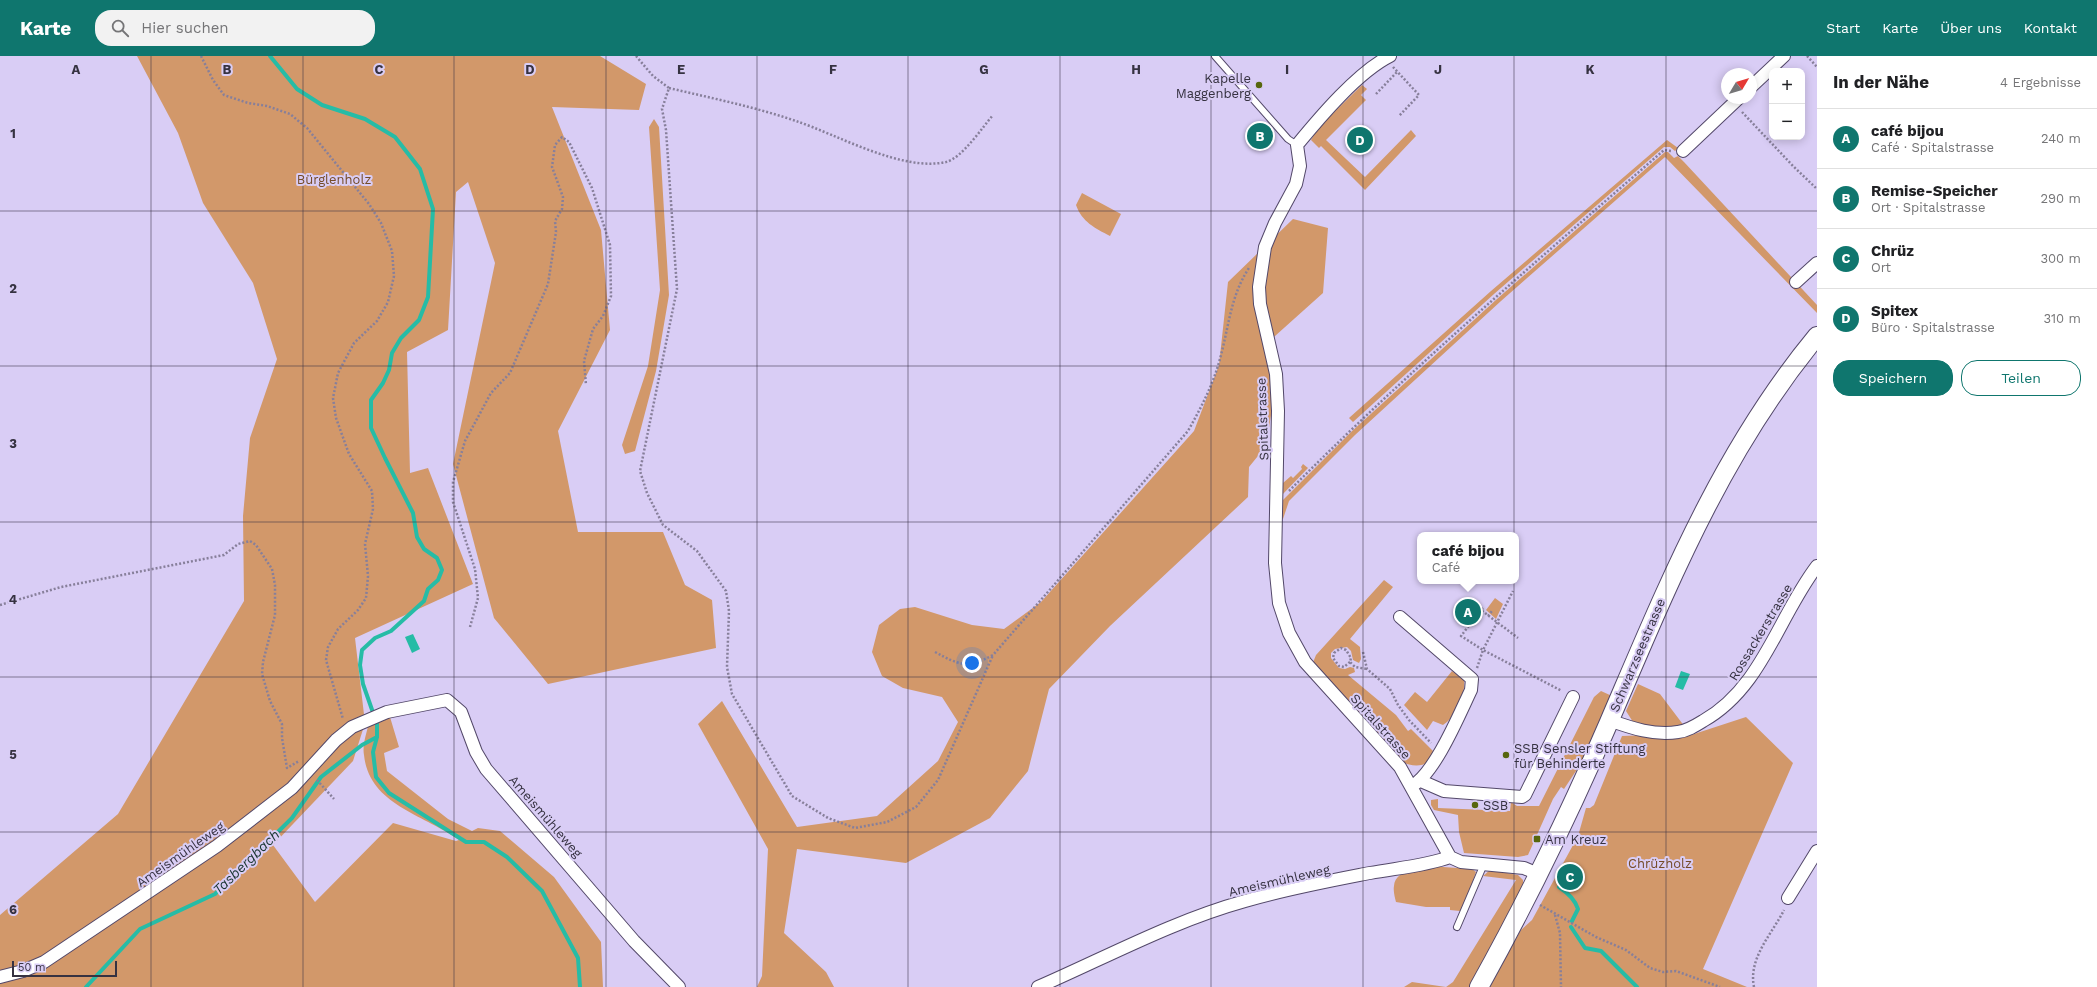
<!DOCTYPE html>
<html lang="de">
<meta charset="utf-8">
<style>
body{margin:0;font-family:"Work Sans",sans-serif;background:#f2f2f2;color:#202124}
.controls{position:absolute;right:12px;top:12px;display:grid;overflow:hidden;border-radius:8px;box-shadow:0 2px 10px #0003}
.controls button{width:36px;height:36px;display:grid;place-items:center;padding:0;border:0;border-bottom:1px solid #e0e0e0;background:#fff;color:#202124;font:20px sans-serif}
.compass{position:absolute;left:1721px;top:12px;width:36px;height:36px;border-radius:50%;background:#fff;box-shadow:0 2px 10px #0003;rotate:52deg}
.scale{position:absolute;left:12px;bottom:10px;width:105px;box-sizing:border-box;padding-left:4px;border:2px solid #363241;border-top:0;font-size:11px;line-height:14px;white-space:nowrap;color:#363241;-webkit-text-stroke:3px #d9cdf5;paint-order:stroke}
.you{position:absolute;left:972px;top:607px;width:14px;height:14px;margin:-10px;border:3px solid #fff;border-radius:50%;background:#1a73e8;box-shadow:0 0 0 6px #1a73e833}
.badge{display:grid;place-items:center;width:26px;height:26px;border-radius:50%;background:#0f766e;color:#fff;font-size:13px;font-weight:700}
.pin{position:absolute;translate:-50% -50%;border:2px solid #fff;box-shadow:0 1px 4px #0006}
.popup{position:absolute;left:1417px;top:476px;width:102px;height:52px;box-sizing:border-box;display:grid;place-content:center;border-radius:8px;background:#fff;filter:drop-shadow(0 1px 3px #0005);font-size:13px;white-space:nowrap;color:#757577}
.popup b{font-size:15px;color:#202124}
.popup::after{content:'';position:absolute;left:50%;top:100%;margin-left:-8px;border:8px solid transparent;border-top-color:#fff}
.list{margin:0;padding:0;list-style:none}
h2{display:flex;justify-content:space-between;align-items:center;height:52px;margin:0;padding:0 16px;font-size:17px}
h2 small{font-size:13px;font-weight:400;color:#757577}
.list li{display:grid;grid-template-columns:26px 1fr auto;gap:12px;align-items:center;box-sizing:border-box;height:60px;padding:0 16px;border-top:1px solid #e0e0e0}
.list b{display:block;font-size:15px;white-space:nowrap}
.list p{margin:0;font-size:13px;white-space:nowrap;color:#757577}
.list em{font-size:13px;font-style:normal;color:#757577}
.actions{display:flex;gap:8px;padding:12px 16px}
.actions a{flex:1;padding:9px 0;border:1px solid #0f766e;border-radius:16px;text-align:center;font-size:14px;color:#0f766e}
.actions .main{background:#0f766e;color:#fff}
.icon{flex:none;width:22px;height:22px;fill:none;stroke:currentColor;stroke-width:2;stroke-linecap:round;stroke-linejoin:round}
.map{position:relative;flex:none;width:1817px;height:931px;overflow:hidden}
header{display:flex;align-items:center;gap:24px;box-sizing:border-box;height:56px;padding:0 20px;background:#0f766e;color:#fff}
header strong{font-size:19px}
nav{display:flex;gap:22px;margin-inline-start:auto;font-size:14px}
.search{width:280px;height:36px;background:#f2f2f2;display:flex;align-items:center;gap:10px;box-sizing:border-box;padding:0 14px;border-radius:16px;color:#757577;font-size:15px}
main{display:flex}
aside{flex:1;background:#fff}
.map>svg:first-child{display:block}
.green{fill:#d2986a;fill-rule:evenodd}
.water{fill:#26bca6}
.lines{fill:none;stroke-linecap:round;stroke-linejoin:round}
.stream{stroke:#26bca6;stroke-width:4}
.lane-casing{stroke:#534869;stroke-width:8}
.street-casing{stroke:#534869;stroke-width:14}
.secondary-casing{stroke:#534869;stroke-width:20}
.path{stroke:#877f9a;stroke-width:2.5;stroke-dasharray:2 2;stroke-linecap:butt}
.lane{stroke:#fff;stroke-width:6}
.street{stroke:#fff;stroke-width:12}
.secondary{stroke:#fff;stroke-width:18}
.grid{fill:none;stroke:#363241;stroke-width:1;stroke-opacity:0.55}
.poi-dot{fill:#57660d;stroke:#d9cdf5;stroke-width:1.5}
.labels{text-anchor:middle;stroke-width:4;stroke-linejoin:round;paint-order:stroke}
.poi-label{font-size:13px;fill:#363241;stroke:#d9cdf5;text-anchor:start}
.park-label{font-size:13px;fill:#744b29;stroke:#d9cdf5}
.street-label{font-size:13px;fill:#363241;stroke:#d9cdf5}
.water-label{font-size:14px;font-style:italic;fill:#183530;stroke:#d9cdf5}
.grid-label{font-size:13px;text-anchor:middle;font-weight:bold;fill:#363241;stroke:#d9cdf5;stroke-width:4;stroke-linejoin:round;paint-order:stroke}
</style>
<header>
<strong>Karte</strong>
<div class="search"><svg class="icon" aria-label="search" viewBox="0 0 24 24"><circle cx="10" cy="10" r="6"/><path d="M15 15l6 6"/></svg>Hier suchen</div>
<nav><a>Start</a><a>Karte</a><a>Über uns</a><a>Kontakt</a></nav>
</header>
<main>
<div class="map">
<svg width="1817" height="931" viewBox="0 0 1817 931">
<rect width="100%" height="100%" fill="#d9cdf5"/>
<path class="green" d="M137,0h463l46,28 -7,26 -87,-3 49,123 9,100 -52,101 20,101h85l22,53 27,15 4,48 -168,36 -54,-66 -41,-154 42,-201 -27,-81 -12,10 -8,138 -41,22 3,121 18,-5 45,116 -118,54 10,85 -12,38 -80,84 42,57 78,-79 63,18 3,-1c-34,-25 -90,-35 -95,-85 -2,-10 3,-23 5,-33l21,-5 9,30 -15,6 3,18 61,48 24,12 6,-3 22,3 54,46 47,65 2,45h-603v-72l118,-101 126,-213 -1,-85 7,-78 27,-79 -24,-76 -50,-80 -25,-70z
M1362,29l5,4 -6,6 5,5 -40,40 39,37 46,-47 5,6 -51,54 -44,-44 -2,2 -8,-8 7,-12z
M654,63l5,8 10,168 -13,76 -21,80 -10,3 -3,-9 26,-79 12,-76 -11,-163z
M1667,84l11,8 -3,3 -5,-4h-6l-170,147 -141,128 -4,-4 142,-127z
M1665,96h3l6,6 4,-2 6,6 133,143v8l-152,-156 -164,144 -146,134 -66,66 -6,18 -3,-2 2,-16 69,-69 146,-133z
M1082,137l39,21 -11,22c-15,-8 -28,-14 -34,-31z
M1293,163l35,9 -5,65 -59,53 7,29 1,34 -6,37 -17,21 -1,30 -138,129 -61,63 -21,82 -38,47 -84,45 -109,-14 -13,84 42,39 8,15h-77l5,-11 6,-127 -70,-125 24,-23 75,126 80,-11 61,-55 20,-39 -16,-25 -39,-9 -21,-12 -10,-24 7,-27 21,-16 15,-2 57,18 32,4 37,-27 153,-171 25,-66 9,-83z
M1303,408l5,4 -26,27 1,-12 8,-7 2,2 9,-9 -1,-2z
M1384,524l9,7 -43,52 10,8 1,12 -2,4 -6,-3 -2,-9 -4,-4 -12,2 -4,4v5l8,10 6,1 5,-2 4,1 1,4 -7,3 48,40 12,16 3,-2 22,22c-1,18 -23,17 -34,9l-87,-95 4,-10z
M1495,542l8,6 -7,15 -10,-9z
M1452,615l12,9c2,14 -9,38 -21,45l-10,-4 -6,9 -23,-25 11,-13 12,10z
M1638,628l22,10 31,41 55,-18 47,46 -90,206 44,18h-258l32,-57 11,-10 46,-84 8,-28h4l4,-3 28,-69 28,-1v-9l-17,-4 -7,-11zM1565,815l10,3 -5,8 -7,-6z
M1601,635l11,5 -28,63 -20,30 -3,-2 -8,12 -25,56 -10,2 -54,-4 -5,-21 -1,-17 -24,-5 -3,-5v-5l7,-1v9l72,3 1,-9 6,4h22l55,-109z
M1443,811l29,2 4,3 -12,35 -4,4 -10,-1v-3h-24l-30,-5c-1,-4 -3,-11 -2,-16 1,-19 35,-19 49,-19z
M1490,814l28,5 5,5v7l-53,100h-66l8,-5 34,5 7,-5 63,-102 -33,-4z"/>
<path class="water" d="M413,578l7,15 -8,4 -7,-16z
M1681,615l9,3 -7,16 -8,-3z"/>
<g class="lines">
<path class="stream" d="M270,0l27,33 25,16 43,14 30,18 25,32 13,40 -5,88 -9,23 -18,18 -9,15 -3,17 -6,13 -12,17v28l14,30 28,55 4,24 7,12 13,9 5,12 -4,10 -10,9 -4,12 -33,30 -16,7 -13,12 -2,15 3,19 14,40v13l-4,15 3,25 13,16 77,49h18l23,15 35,34 36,67 2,29
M1559,831c9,6 16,12 19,22l-6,12
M1571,871l14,21 16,3 36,36
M86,931l54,-58 75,-35 77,-76 29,-41 41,-32 15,-8"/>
<g class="lane-casing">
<path id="lane" d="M1215,0l73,83 9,6
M1457,871l27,-63"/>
</g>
<g class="street-casing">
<path id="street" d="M1390,0c-32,16 -70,61 -93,89l3,21 -4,18 -21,39 -10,24 -6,40 1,17 16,70 2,37 -3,152 4,40 10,30 16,29 95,105 50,90 11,5 63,6 14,6
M1751,31l33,-31
M1683,95l56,-53
M1796,226l21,-19
M1400,561l72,62 -1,11c-12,25 -36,83 -59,96
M1609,664c22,8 46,16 69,12 9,-1 17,-6 25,-11 59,-33 75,-104 114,-155
M1421,725l23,10 78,6 3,-2 48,-98
M1788,842l29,-47
M0,921l23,-6 21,-9 173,-116 75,-58 44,-48 16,-13 35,-15 60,-12 14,12 15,40 10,17 148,172 45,46
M1038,931c69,-30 135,-66 207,-86 41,-12 84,-20 125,-28 27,-5 55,-7 80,-16"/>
</g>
<g class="secondary-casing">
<path id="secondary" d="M1479,931c48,-86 91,-175 130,-265 59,-137 112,-270 208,-386"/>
</g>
<path class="path" d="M201,0l12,24 11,15 24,8 19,3 23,8 17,14 62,76 12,19 11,28 2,25 -6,26 -11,19 -23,22 -16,30 -5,25 3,20 13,36 23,37 1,18 -8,35 3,32 -2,22 -8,12 -20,19 -10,18 -2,13 17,59
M636,0l17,20 16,12 -7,21 4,21 11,159 -37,182 7,22 16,32 34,26 29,40 3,20 -2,56 5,27 60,102 36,22 27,10 32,-6 29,-15 22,-27 55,-125
M1807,0l10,11
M1393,11l26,28 -20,21
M669,32c42,10 86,19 127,33 42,14 106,51 150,41 16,-4 36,-34 47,-47
M1376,38l21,-22
M1742,56l52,55 23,22
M1289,435c119,-120 248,-230 375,-341l7,1
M0,549l61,-18 163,-32 14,-11 12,-3 6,4 16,24 3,16v30l-12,47 -1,12 8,27 12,23v14l5,30 12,-7
M1483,552l-2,2 37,28
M1481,554l-20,26 22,14 30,-59
M1488,560l4,-5
M470,571l8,-29 -3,-29 -22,-67v-20l12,-41 26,-48 19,-20 38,-89 8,-52 -1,-11 7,-12 1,-12 -11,-30 3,-22 7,-8 7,5 23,46 18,57 1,51 -8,20 -10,13 -9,32 2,24
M935,596c24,13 32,17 58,3l195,-224c14,-25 26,-48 33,-76 8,-30 10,-60 28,-87
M1363,596l4,17 23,20 8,16 11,15 22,23
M1350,606l-6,5 -5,-1 -6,-8 1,-5 7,-5 5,2 5,8 -1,4 5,5 12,2
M1477,612l6,-18 79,41
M317,724l17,19
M1558,814l10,5
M1540,849l56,32 30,13 24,18 13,4 13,-1 44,16
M1555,859l5,18 1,54
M1754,931c-6,-29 18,-53 30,-77"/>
<use href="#lane" class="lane"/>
<use href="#street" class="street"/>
<use href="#secondary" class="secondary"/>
</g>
<path class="grid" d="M151,0v931M303,0v931M454,0v931M606,0v931M757,0v931M908,0v931M1060,0v931M1211,0v931M1363,0v931M1514,0v931M1666,0v931M0,155h1817M0,310h1817M0,466h1817M0,621h1817M0,776h1817"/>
<g class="poi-dot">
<circle cx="1259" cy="29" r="4"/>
<circle cx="1506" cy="699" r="4"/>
<circle cx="1475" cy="749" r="4"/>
<rect x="1533" y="779" width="8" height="8" rx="2"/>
</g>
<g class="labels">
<g class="poi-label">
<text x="1251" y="27" text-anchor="end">Kapelle<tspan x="1251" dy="15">Maggenberg</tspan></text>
<text x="1514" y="697">SSB Sensler Stiftung<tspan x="1514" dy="15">für Behinderte</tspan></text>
<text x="1483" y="754">SSB</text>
<text x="1545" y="788">Am Kreuz</text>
</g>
<g class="park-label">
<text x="334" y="128">Bürglenholz</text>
<text x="1660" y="812">Chrüzholz</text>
</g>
<g class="street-label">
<text transform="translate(1262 363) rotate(-92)" y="5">Spitalstrasse</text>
<text transform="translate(1760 576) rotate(-59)" y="5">Rossackerstrasse</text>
<text transform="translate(1637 599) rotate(-67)" y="5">Schwarzseestrasse</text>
<text transform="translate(1381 670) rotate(48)" y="5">Spitalstrasse</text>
<text transform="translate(546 760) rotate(49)" y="5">Ameismühleweg</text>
<text transform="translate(180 798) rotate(-35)" y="5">Ameismühleweg</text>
<text transform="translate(1279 824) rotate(-13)" y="5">Ameismühleweg</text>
</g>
<g class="water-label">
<text transform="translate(246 806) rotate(-44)" y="5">Tasbergbach</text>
</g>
</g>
<g class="grid-label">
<text x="76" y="18">A</text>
<text x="227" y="18">B</text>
<text x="379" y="18">C</text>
<text x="530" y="18">D</text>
<text x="681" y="18">E</text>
<text x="833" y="18">F</text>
<text x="984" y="18">G</text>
<text x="1136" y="18">H</text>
<text x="1287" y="18">I</text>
<text x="1438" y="18">J</text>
<text x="1590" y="18">K</text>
<text x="13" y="82">1</text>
<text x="13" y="237">2</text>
<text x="13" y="392">3</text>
<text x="13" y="548">4</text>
<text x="13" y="703">5</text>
<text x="13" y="858">6</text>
</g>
</svg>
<div class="controls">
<button>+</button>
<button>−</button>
</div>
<svg class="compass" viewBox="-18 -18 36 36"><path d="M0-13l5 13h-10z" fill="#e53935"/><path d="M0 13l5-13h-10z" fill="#757577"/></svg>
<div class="scale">50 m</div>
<div class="you"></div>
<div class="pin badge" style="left:1468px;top:556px">A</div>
<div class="popup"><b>café bijou</b>Café</div>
<div class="pin badge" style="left:1260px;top:80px">B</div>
<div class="pin badge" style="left:1570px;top:821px">C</div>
<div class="pin badge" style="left:1360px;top:84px">D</div>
</div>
<aside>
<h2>In der Nähe<small>4 Ergebnisse</small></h2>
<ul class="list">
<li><span class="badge">A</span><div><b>café bijou</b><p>Café · Spitalstrasse</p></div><em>240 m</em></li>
<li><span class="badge">B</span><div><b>Remise-Speicher</b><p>Ort · Spitalstrasse</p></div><em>290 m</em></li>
<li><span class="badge">C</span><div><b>Chrüz</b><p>Ort</p></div><em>300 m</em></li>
<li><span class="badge">D</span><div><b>Spitex</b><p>Büro · Spitalstrasse</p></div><em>310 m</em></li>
</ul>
<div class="actions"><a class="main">Speichern</a><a>Teilen</a></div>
</aside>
</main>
